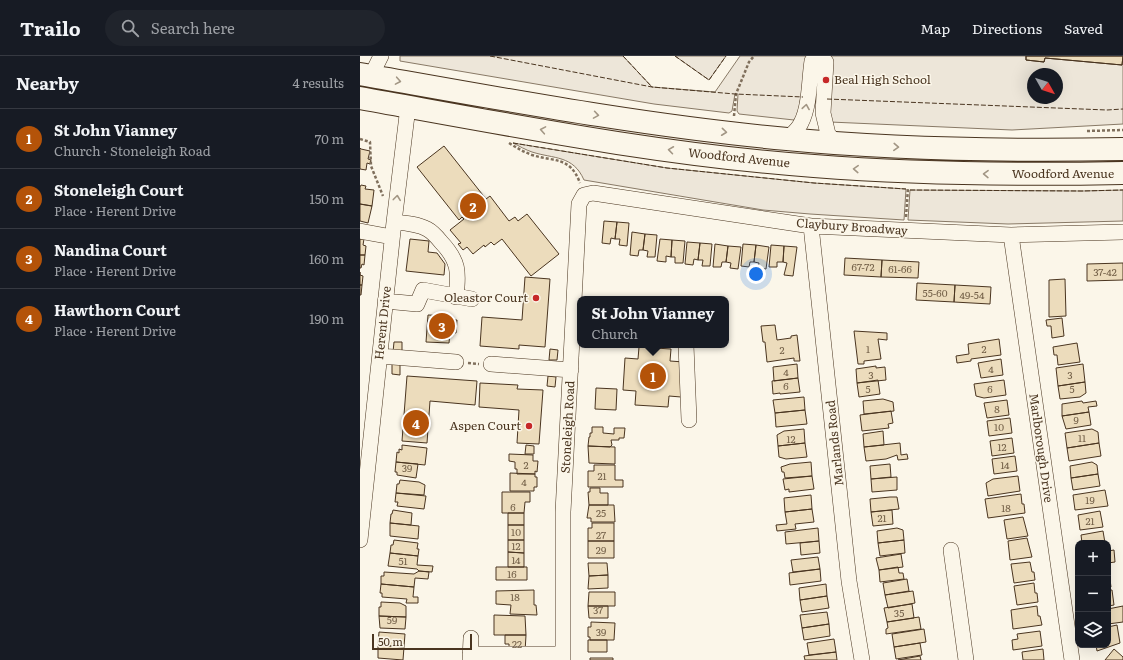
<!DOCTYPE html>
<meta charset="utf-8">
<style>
body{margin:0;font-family:Literata,serif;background:#20242c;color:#f1f3f6}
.controls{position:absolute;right:12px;bottom:12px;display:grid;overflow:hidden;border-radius:8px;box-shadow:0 4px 16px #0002}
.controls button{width:36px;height:36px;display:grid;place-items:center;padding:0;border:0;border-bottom:1px solid #363941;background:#171b24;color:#f1f3f6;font:20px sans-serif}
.compass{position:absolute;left:667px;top:12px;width:36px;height:36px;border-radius:50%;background:#171b24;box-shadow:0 4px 16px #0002;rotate:129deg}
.scale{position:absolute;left:12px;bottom:10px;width:100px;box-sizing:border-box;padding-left:4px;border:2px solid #4a3520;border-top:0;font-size:11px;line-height:14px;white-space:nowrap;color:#4a3520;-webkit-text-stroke:3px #fbf6e9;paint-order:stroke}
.you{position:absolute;left:396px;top:218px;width:14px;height:14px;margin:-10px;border:3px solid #fff;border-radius:50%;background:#1a73e8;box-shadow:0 0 0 6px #1a73e833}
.badge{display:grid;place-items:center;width:26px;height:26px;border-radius:50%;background:#b45309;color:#fff;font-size:13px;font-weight:700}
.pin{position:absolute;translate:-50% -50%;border:2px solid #fff;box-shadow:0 1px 4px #0006}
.popup{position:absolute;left:217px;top:240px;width:152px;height:52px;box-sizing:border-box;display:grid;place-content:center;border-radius:8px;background:#171b24;filter:drop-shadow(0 1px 3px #0005);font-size:13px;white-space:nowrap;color:#9ea1a6}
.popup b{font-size:15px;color:#f1f3f6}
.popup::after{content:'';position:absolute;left:50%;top:100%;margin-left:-8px;border:8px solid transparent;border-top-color:#171b24}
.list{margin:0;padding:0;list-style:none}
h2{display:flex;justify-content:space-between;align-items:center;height:52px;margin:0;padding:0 16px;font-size:17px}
h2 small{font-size:13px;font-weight:400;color:#9ea1a6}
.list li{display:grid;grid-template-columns:26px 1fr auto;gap:12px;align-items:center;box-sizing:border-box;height:60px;padding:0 16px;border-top:1px solid #363941}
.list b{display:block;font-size:15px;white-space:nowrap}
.list p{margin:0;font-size:13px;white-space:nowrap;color:#9ea1a6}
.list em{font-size:13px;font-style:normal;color:#9ea1a6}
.icon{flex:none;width:22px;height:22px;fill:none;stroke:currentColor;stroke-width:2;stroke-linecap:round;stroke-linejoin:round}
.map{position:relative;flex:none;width:763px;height:604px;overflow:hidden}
header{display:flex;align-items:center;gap:24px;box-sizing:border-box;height:56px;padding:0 20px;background:#171b24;border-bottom:1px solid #363941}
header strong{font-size:19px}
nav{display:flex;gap:22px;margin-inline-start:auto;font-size:14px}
.search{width:280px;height:36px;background:#20242c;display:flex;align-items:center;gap:10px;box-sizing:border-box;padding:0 14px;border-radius:22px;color:#9ea1a6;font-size:15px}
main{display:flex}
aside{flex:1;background:#171b24}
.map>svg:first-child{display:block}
.green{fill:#ede6d9;stroke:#887966;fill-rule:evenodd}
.building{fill:#ecdcbc;stroke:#4a3520}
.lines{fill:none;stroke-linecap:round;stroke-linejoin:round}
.minor-casing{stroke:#4a3520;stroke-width:16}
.highway-casing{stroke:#4a3520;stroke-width:24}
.path{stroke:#7f6f5c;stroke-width:2.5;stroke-dasharray:3 2;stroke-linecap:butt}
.minor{stroke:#fbf6e9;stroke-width:15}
.highway{stroke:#fbf6e9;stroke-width:22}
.fence{stroke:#4a3520;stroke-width:1;stroke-dasharray:5 2;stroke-linecap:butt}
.oneway{stroke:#a29684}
.poi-dot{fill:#c62828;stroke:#fbf6e9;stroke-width:1.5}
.labels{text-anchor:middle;stroke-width:3;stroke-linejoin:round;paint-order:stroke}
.number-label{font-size:10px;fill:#725f47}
.poi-label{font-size:12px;fill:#4a3520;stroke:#fbf6e9;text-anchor:end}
.street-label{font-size:12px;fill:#4a3520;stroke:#fbf6e9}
</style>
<header>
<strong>Trailo</strong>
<div class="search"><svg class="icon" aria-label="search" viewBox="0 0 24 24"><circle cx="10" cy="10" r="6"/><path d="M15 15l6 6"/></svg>Search here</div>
<nav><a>Map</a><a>Directions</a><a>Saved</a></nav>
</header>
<main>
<aside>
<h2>Nearby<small>4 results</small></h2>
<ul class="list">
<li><span class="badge">1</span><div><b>St John Vianney</b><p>Church · Stoneleigh Road</p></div><em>70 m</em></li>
<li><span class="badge">2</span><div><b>Stoneleigh Court</b><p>Place · Herent Drive</p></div><em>150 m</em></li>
<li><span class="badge">3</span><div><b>Nandina Court</b><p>Place · Herent Drive</p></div><em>160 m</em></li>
<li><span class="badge">4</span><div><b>Hawthorn Court</b><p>Place · Herent Drive</p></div><em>190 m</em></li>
</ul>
</aside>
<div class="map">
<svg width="763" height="604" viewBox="0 0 763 604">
<rect width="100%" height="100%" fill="#fbf6e9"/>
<path class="green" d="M40,0h223l29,31 63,5 25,-36h383v68l-111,6 -182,-8 -1,-23 -28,-2c-2,7 -1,17 -7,23l-55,-6 -2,-3 1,-17h-3l-3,17 -3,2 -75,-9 -254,-43zM673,18h24v24h-24z
M315,0h51l-17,24z
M0,26l232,41 531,34v8l-53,2 -276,-10 -149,-18 -285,-49z
M153,87l154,25 147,15 92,6 -2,31 -94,-6 -47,-4 -179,-30c-11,-25 -30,-21 -52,-28 -6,-2 -13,-6 -19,-9z
M550,134l172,1 41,-1v31l-115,3 -100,-4z"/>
<path class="building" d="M666,0h97l-1,9 -77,-7 -1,4 -18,-2z
M666,0h97l-1,9 -77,-7 -1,4 -18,-2z
M84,90l42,53 4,-3 19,25 6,-4 3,4 9,-7 32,40 -28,22 -29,-37 -8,6 -3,-3 -6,5 -1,-2 -11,9 -6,-7 -4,3 -5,-6 3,-1 -11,-13 14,-11 -2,-2 -3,3 -42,-53z
M0,92l1,1 9,2 -2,8 3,1 -1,4 -3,-1 -1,7 -6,-1z
M1,129l5,1 -1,3 9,1 -2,16 -12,-2v-17z
M0,148l12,2 -4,17 -8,-2z
M244,165l13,1 -2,17 -4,-1 -1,6 -8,-1z
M257,166l12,1 -2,23 -8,-1 1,-6h-5z
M272,176l13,2 -2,16h-4l-1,6 -8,-1z
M285,178l12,1 -2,22h-8l1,-6 -5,-1z
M0,183h4l-1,6 3,1 -1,9h-5z
M50,183l19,2 -1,11 9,1 8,11 -1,11 -38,-4z
M300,183l12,1 -1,17 -5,-1v6l-9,-1z
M312,184l13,1 -2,22h-8v-6h-4z
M327,186l13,1 -2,17 -4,-1 -1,6 -8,-1z
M340,187l12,1 -2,22h-8l1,-6h-5z
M355,188l13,2 -2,16h-4l-1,5h-8z
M383,188l13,1 -2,17h-4l-1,5 -8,-1z
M396,189l13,2 -3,22 -8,-1 1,-5 -5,-1z
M411,189l13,1 -1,16h-6v5h-8z
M368,190l13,1 -3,22 -8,-1 1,-5 -5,-1z
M424,190l13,1 -4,29 -9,-1 3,-12 -4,-1z
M0,199h5l-1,10 -2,-1 -1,4h-1z
M485,202l37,2 -1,17 -37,-2z
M522,204l37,2 -1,16 -37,-1z
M763,207v17l-36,1v-17z
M0,216v3l3,1 -1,9h-2z
M165,221l25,2 -5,68 -26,-2v4l-39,-3 2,-29 40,3z
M705,223l1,37 -17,1v-37z
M557,227l38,2 -1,17 -38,-2z
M0,229h2l-1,10h-1z
M595,229l36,2 -1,17 -36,-2z
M68,259l24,1v4h5l-1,13 -6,-1 -1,11 -23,-1z
M702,262l2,18 -12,2 -1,-12h-4l-1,-6z
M415,269l2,15 14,-2v-2l6,-1 3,26h-6v-3l-27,4 -2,-20h-2l-2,-16z
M494,275l33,2v7l-9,-1 3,20 -17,2v3h-6z
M639,283l2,16 -30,4v2l-14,2 -1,-7 13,-2 -1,-10z
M34,286h8v10h-9z
M717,287l3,19 -22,3 -1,-10h-3l-1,-8z
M279,291l32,2 -1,12 14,1 -3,35 -12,-1 -1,11 -33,-2 1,-14 -13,-1 2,-32 13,1z
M190,293l8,1 -1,10h-8z
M641,303l2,16 -22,3 -3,-15z
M32,308h8v11l-8,-1z
M437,308l1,14 -24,3 -1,-14z
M723,308l2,18 -27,4 -2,-18z
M516,310v2l9,-1 1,13 -29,3 -1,-14z
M47,320l70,5 -2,24 -45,-4 -3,42 -25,-2z
M188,320l8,1 -1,10 -8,-1z
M438,322l2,14 -20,2v-1l-7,1 -1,-13z
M518,324l2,14 -21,3 -2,-14z
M644,324l2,15 -22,3 -8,-2 -2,-12z
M725,326l1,11 -6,4 -20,2 -2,-13z
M120,327l38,2 -1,4 26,1 -4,54 -22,-1 2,-33 -40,-3z
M236,332l21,1 -1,21 -21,-1z
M444,341l1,13 -30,3 -2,-13z
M523,343l10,3 1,9 -30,3 -1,-13z
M647,344l2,15 -22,3 -3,-15z
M722,345l1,2 13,-2 1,5 -9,1 1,5 -27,4v-12z
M445,354l2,14 -31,3 -1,-14z
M531,355l2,12 -5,1 1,4 -27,3 -2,-16z
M729,356l2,13 -25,4 -4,-13z
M650,362l2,15 -23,3 -2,-15z
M232,371h11v6l11,1v-6h11l-1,10h-5v2h-8l1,5 -2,2 -22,-1 1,-9h1v-4h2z
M444,373l1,14 -27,3 -1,-11 7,-4z
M732,373l6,3 1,11 -32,5 -2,-15z
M523,375l1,14 -20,2 -1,-13z
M652,382l2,15 -22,3 -2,-15z
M445,387l2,14 -21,2 -7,-2 -1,-11z
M540,387l1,12 6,-1 1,5 -10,1 -1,-5 -11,4 -20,2 -2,-14z
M739,387l2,13 -32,5 -2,-13z
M42,389l25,3 -2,17 -29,-3 1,-10 2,1v-4l3,1z
M166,389l8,1v8h-9z
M228,390l27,1v17l-26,-1z
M149,398l24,1v6h5l-1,11 -2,-1v3h-18v-5h-2v-7l-6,-1z
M655,400l2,15 -23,3 -2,-15z
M36,406l22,2 -2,14 -19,-3v-3h-2z
M451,406l1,14 -27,2 -1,-6h-2l-1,-5 9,-3z
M732,406l5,3 1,9 -27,4 -1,-12z
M530,408l1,13 -20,2 -1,-13z
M234,409h21v15h8v7h-35v-16h6z
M150,417l25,1v3h2v10h-3v4h-24z
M738,418l2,12 -27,4 -2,-12z
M452,420l2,13 -25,3v-3l-4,1 -2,-11z
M658,420l2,15 -32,5 -2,-13 7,-4z
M537,421v13l-25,2 -1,-13z
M40,424l19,2 6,3 -1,10 -28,-2 1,-9h2z
M230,432h10v5h8v12h-19l-1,-13h2z
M745,434l3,16 -33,4 -2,-15z
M142,436h28v10h-5l-1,11h-22z
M36,437l30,3 -2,13 -27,-3 1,-4h-3z
M661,438l1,10h2l1,9 -37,5 -3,-19z
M451,439l1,14 -27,3 -1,-14z
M530,441h7l2,12 -28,3 -1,-13z
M229,449h25l1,17h-24v-4h-4z
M452,453l2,13 -19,2 1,5 -19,2 -1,-6 11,-1 -2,-12z
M33,454l19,3 -1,12 -21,-2 1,-9h1z
M532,454l1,14 -20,2 -2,-14z
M740,455l3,16 -23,3 -2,-15z
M148,457h16v12h-16z
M663,461l5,19 -21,3 -3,-19z
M30,467l29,3 -1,13 -28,-3z
M232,467h22v18h-26v-13h4z
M148,469h16v15h-16z
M458,472l1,13 -33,3 -1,-12z
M537,472l6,2 1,10 -26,3 -1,-12z
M743,475l2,12h-23l-1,-8z
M667,482l5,19 -22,3 -2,-19z
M34,484l24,3 -1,6h2l-1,7 -28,-3 1,-8h2z
M148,484h16v13l-16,-1z
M544,484l1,13 -25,3 -2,-13z
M228,485h26v17h-26z
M459,485l1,12 -19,2 -1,-12z
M754,494l1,12 -7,1v4v-16z
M148,496l16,1v14h-16z
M30,497l28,3 -1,9 16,1 -1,6 -13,-1 -2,-2 -29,-3z
M541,498l2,13 -24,3 -3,-12z
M458,501l2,12 -27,3 -2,-12z
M670,506l2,10h2l1,8 -21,3 -3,-19z
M228,507h19l1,12 -19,1z
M136,511h31v13h-31z
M538,511l1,6h4l1,6 -24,3 -1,-12z
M460,513l1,12 -31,4 -1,-12z
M59,515l10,1 -1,7 -13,-1 -1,9 -33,-3v-8h3v-4l30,2z
M748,516h1l2,15h-3z
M248,519v13l-20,1 1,-13z
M547,523l2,12 -24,4 -2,-12z
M674,527l1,10h2l1,9 -21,3 -3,-19z
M21,528l33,3 -1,10h5v6h-12l1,-4 -25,-2v-4h-2z
M466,528l1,12 -27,4 -1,-12z
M174,534v15h2l1,10 -27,-1 1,-9 -15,-1v-13z
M748,534h4l2,15 -6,1z
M553,535l2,12 -27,5 -3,-13z
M229,536h26v14h-27z
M467,540l2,12 -27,4 -2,-12z
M21,546l19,1 6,3v11l-27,-1v-9h2z
M552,548l2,14 -27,4 -3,-14z
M228,550h20v12h-19z
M677,550l1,10h2l2,9 -29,4 -2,-19z
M763,550v16l-15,2v-15z
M467,556l2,12 -27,4 -2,-13z
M134,559l31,1 1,19h-32z
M19,560l27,1 -1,12 -25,-1z
M559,561l2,12 -35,5v-5l2,-1 -1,-6z
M231,566l24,1 -1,17h-24v-3h-2v-10h3z
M469,568l1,12 -26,4 -2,-12z
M757,569l3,18 -23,8 -1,-6h12v-18z
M564,573l2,13 -32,5 -2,-13z
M680,575l2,15 -29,4 -1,-10 6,-1 -1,-5z
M19,576l26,2 -1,13 -26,-2z
M145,579h21l-1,17h-16v-8h-4z
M474,583l2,13 -27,3 -2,-12z
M228,584h19v12h-19z
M560,587l2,12 -26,4 -2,-12z
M18,589l26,2 -1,13 -25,-2z
M683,593l1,11h-21l-1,-8z
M754,593l9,8v3h-18z
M476,596l1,8h-32l-1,-4z
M560,600l1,4h-23z
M230,602h23v2h-23z"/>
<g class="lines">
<g class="minor-casing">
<path id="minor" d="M11,20l10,-20
M427,83c5,-5 11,-9 14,-16 9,-17 8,-43 11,-62l14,1 -3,51 5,21 8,9
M34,166c11,1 24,2 33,7 6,3 10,8 14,13 18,19 18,30 15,55
M451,170l38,355 13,79
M0,175l32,6
M651,179l61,425
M25,245l32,3 6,-14 49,9
M326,289l3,75
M20,300l76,6
M131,308l80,6
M0,484l34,-318 14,-115
M591,494l15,110
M110,598h93
M110,604l1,-22
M203,604v-148l16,-308 5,-9 9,-2 218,33 200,9 112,-3"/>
</g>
<g class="highway-casing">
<path id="highway" d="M0,18c142,25 284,52 427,65 112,11 224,12 336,10
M0,42c151,27 301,57 454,68 103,8 206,9 309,7"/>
</g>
<path class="path" d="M374,60l2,-22 13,-32 5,-6
M727,75l36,-1
M0,83l10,3 1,24 12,30
M149,87c8,5 15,9 23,12 22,7 38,1 48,28
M546,161l2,-29
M108,307l11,1"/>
<use href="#minor" class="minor"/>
<use href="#highway" class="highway"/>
<path class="fence" d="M130,0l162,31 83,7 68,3
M263,0l29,31
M315,0l34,24 17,-24
M467,43l280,11 16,-1
M153,87l154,25 147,15 92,6
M550,134l172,1 41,-1"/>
</g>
<defs><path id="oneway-chevron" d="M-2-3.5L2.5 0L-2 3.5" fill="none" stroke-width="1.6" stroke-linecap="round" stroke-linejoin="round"/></defs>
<g class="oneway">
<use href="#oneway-chevron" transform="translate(38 25) rotate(10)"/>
<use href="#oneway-chevron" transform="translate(446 51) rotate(-81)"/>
<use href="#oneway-chevron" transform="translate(236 59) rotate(9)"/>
<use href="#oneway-chevron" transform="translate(183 74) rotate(-170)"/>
<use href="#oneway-chevron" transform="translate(364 76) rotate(6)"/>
<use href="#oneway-chevron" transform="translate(536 91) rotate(3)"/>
<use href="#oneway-chevron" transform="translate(311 94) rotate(-172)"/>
<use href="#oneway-chevron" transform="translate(496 113) rotate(-177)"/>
<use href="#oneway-chevron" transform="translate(626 118) rotate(-179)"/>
<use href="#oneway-chevron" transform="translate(37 142) rotate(-83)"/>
</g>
<g class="poi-dot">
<circle cx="466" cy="24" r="4"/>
<circle cx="176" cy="242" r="4"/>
<circle cx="169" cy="370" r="4"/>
</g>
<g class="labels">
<g class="number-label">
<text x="503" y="215">67-72</text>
<text x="540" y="217">61-66</text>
<text x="745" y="220">37-42</text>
<text x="575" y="241">55-60</text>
<text x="612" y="243">49-54</text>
<text x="508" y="297">1</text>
<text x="624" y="297">2</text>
<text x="422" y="298">2</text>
<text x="631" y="317">4</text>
<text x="426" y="320">4</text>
<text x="511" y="323">3</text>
<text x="710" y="323">3</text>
<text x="426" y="334">6</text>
<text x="508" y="337">5</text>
<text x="630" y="337">6</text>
<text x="712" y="337">5</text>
<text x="637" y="357">8</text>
<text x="716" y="368">9</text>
<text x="639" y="375">10</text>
<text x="722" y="386">11</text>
<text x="431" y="387">12</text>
<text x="642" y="395">12</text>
<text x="166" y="413">2</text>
<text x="645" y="413">14</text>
<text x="47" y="416">39</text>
<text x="242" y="424">21</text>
<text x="164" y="430">4</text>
<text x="730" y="448">19</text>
<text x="153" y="455">6</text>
<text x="646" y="456">18</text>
<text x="241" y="461">25</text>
<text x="522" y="466">21</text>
<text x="730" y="469">21</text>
<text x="156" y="480">10</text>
<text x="241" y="483">27</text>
<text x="156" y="494">12</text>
<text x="241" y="498">29</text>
<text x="156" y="508">14</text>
<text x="43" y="509">51</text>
<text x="152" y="522">16</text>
<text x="155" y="545">18</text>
<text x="238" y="558">37</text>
<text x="539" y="561">35</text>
<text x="32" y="568">59</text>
<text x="241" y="580">39</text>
<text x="157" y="592">22</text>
</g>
<g class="poi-label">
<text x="474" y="28" text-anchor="start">Beal High School</text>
<text x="168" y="246">Oleastor Court</text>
<text x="161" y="374">Aspen Court</text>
</g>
<g class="street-label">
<text transform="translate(379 102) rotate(6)" y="4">Woodford Avenue</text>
<text x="703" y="122">Woodford Avenue</text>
<text transform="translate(492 171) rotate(4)" y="4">Claybury Broadway</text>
<text transform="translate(23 267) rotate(-84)" y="4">Herent Drive</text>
<text transform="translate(208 371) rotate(-87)" y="4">Stoneleigh Road</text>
<text transform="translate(475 387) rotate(-96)" y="4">Marlands Road</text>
<text transform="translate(681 392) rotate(82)" y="4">Marlborough Drive</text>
</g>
</g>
</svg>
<div class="controls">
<button>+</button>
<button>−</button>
<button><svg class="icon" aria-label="layers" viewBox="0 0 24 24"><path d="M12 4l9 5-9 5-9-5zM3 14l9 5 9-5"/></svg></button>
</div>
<svg class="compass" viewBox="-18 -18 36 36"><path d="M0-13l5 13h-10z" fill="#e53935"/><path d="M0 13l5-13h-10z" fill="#9ea1a6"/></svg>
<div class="scale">50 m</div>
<div class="you"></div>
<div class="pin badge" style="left:293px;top:320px">1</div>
<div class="popup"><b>St John Vianney</b>Church</div>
<div class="pin badge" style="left:113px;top:150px">2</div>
<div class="pin badge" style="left:82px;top:270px">3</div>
<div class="pin badge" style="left:56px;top:367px">4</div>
</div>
</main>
